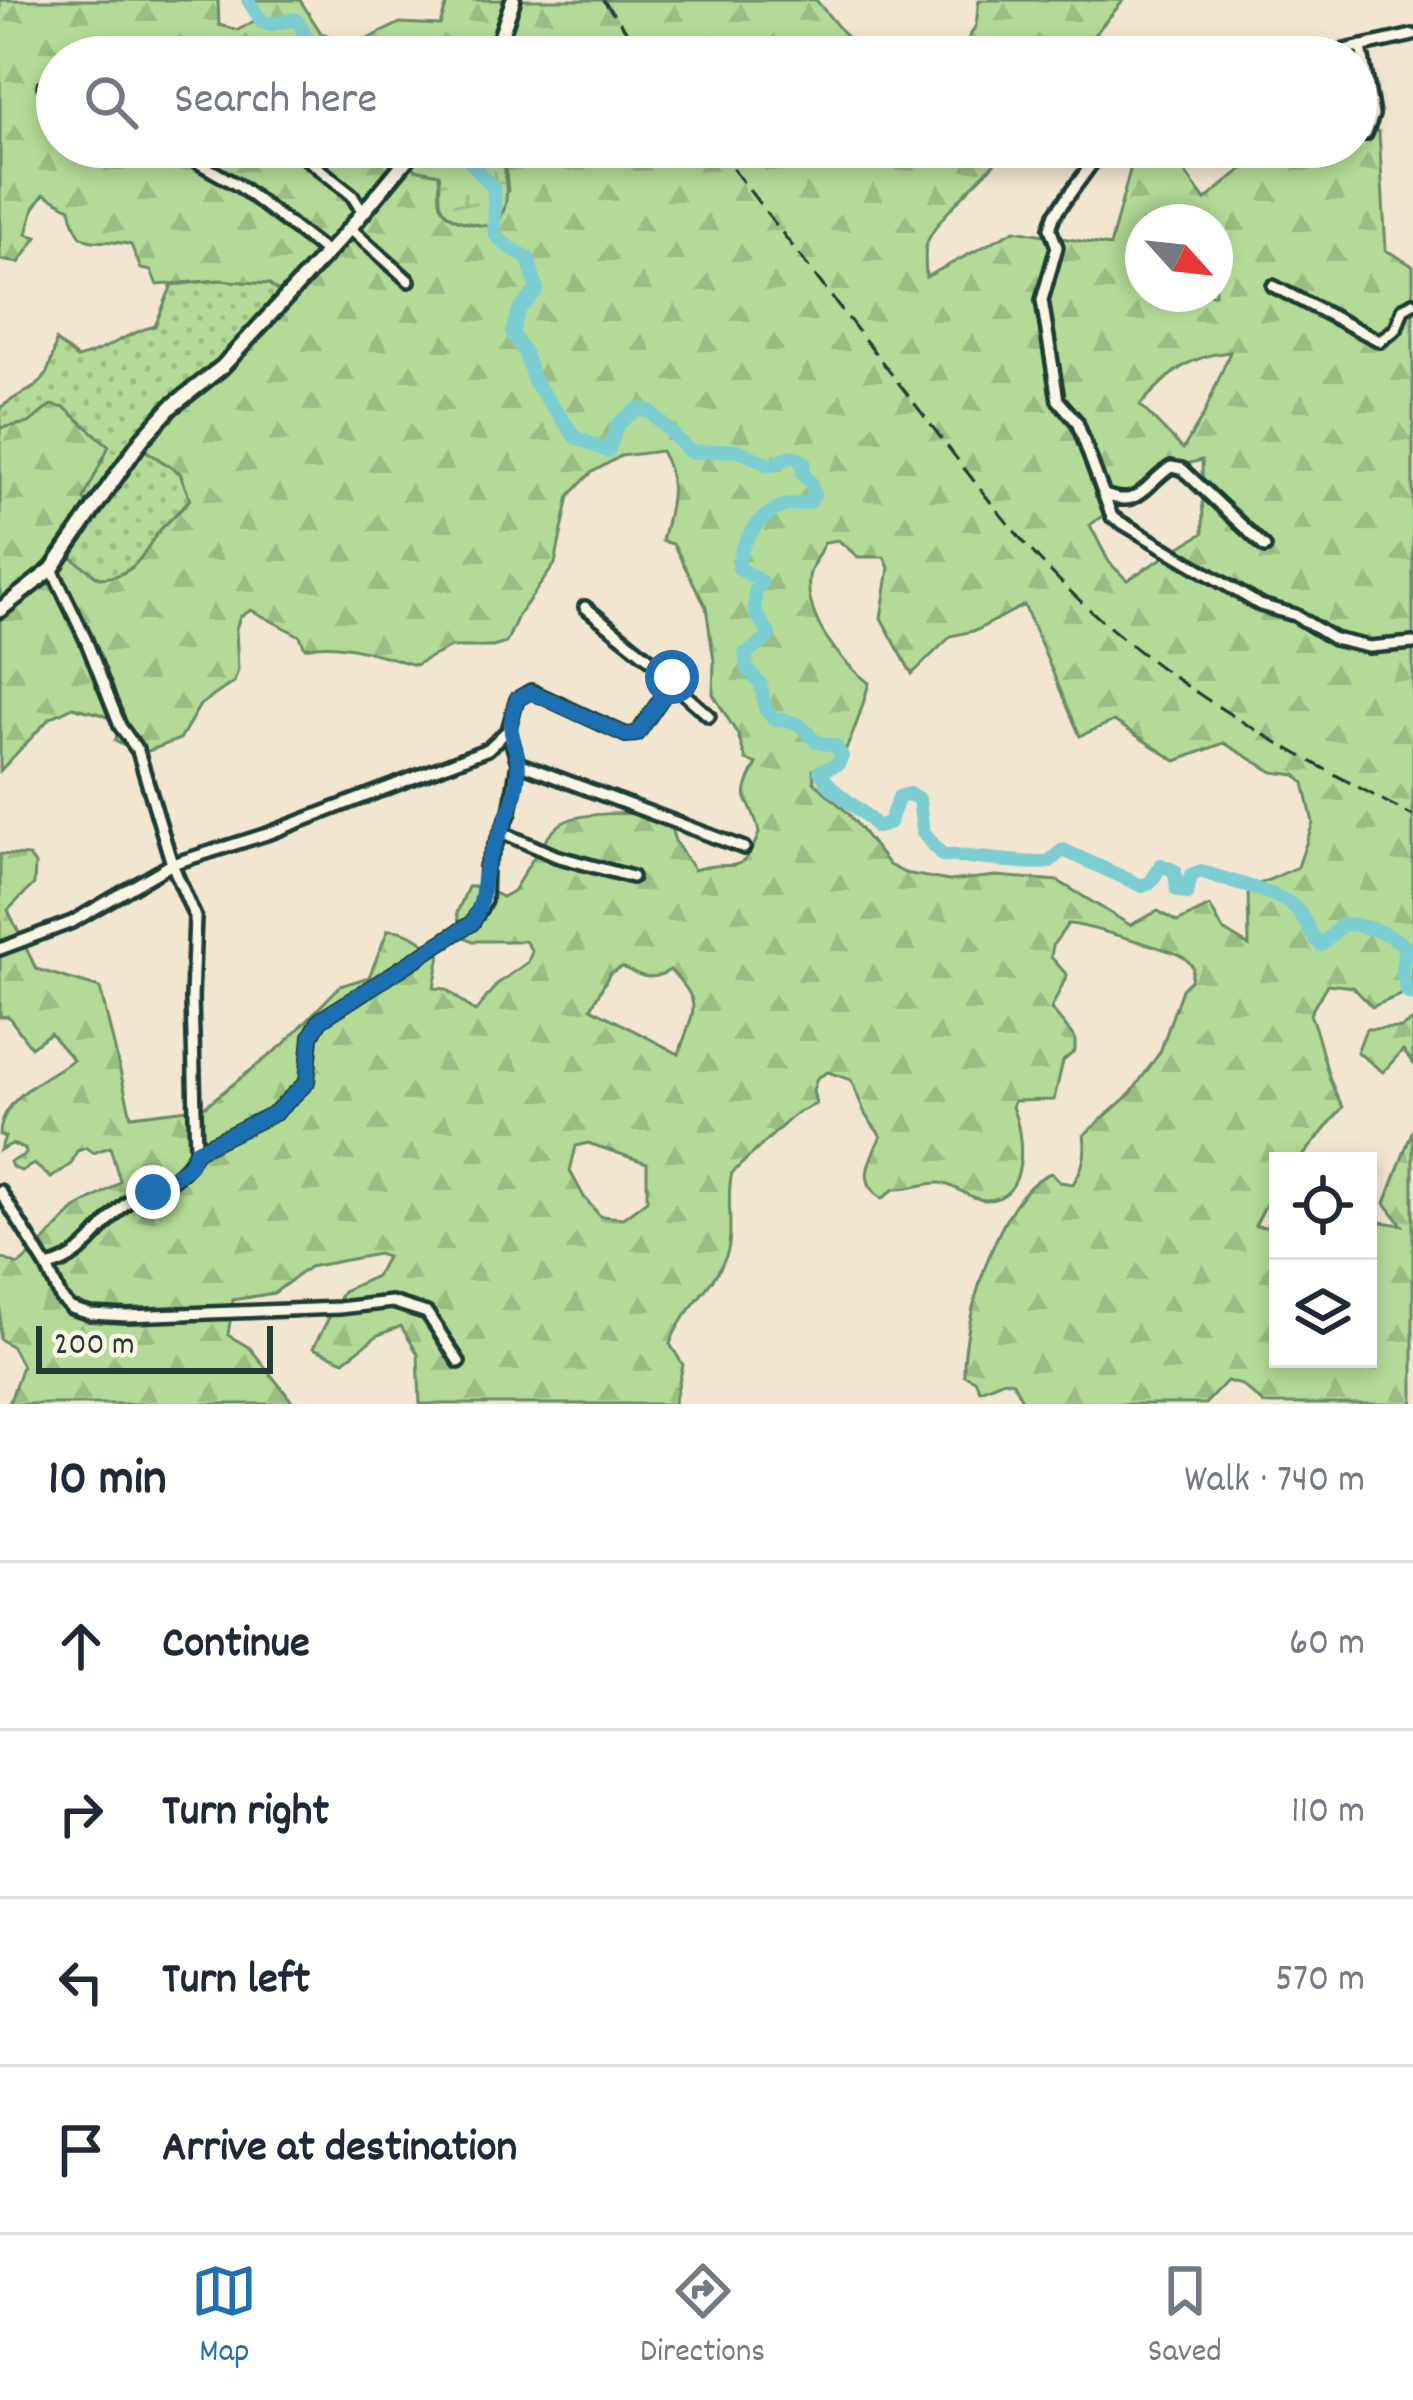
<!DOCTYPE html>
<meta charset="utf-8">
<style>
body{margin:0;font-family:Dekko,sans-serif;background:#f2f2f3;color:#1f2937}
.controls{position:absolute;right:36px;bottom:36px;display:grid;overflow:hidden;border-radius:0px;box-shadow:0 6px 18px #0003}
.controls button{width:108px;height:108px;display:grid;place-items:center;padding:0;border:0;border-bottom:3px solid #e0e1e3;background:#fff;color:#1f2937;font:60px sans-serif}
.compass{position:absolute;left:1125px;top:204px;width:108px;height:108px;border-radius:50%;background:#fff;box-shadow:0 6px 18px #0003;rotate:117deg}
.scale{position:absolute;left:36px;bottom:30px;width:237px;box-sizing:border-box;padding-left:12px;border:6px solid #1f3d34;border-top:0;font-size:33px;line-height:42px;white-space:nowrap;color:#1f3d34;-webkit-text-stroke:9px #fcf5e5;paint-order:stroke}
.stop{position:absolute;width:36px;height:36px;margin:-27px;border:9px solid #1f6fb2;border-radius:50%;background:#fff}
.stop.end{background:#1f6fb2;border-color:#fff;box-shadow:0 3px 12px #0008}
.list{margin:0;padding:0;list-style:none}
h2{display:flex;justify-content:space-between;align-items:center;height:156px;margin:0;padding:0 48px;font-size:51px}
h2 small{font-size:39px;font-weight:400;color:#747a83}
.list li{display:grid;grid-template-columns:78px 1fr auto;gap:36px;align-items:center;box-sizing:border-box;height:168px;padding:0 48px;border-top:3px solid #e0e1e3}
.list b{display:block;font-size:45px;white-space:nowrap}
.list em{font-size:39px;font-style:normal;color:#747a83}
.icon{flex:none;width:66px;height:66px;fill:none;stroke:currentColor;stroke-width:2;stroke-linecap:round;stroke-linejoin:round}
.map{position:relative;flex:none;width:1413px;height:1404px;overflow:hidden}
.search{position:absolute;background:#fff;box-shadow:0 6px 18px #0003;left:36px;right:36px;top:36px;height:132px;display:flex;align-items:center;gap:30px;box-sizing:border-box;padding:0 42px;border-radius:66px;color:#747a83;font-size:45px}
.sheet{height:828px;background:#fff}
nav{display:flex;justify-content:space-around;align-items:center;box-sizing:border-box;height:168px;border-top:3px solid #e0e1e3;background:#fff;font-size:33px;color:#747a83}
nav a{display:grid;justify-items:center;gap:6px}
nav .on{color:#1f6fb2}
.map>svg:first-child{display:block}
.grass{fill:url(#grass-dots);stroke:#698c66;stroke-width:3}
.forest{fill:url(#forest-firs);stroke:#698c66;stroke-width:3;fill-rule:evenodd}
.wetland{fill:url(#wetland-marsh);stroke:#698c66;stroke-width:3}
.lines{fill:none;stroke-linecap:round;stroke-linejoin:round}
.river{stroke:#7cced2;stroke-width:14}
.minor-casing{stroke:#1f3d34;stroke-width:18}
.tertiary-casing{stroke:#1f3d34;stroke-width:21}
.minor{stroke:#fcf5e5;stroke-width:9}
.tertiary{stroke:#fcf5e5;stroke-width:12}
.rail{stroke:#1f3d34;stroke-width:3;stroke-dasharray:18 9;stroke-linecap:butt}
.route{stroke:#1f6fb2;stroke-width:15}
</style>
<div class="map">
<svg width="1413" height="1404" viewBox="0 0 1413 1404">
<defs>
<pattern id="grass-dots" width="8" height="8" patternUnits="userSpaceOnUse" patternTransform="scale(3)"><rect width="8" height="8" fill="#b3db97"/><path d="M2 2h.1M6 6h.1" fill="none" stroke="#9abd83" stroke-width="1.8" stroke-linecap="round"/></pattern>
<pattern id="forest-firs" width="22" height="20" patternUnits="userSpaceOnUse" patternTransform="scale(3)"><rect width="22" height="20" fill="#b3db97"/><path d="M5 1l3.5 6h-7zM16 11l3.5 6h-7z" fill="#9abd83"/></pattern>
<pattern id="wetland-marsh" width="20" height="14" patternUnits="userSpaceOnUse" patternTransform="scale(3)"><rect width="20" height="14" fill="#b3db97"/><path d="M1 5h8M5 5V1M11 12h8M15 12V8" fill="none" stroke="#9abd83"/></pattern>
</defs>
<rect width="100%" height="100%" fill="#f3e6d1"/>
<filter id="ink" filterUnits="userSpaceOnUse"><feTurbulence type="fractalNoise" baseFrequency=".00833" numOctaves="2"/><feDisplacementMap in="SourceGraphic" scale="24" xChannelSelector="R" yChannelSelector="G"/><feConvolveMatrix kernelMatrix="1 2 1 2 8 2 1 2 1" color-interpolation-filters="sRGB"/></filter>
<g filter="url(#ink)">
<path class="grass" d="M219,280l50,4 17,14 -141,152 35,23 10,26 -30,31 -23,34 -23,14h-15l-12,-5 -24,-21 -34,-129 -29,5v-20c37,-28 45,-12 56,-67l21,17c30,-7 48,-25 78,-32l17,-41z"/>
<path class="forest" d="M0,0h218l1,25 19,5 20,-11 -11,-19h53l21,33 34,12 45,-22 40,2 8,-25h368l47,57h-806v90h345l13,22 24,5 2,29 67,-12 -5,-44h372l5,6 11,2 13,-8h105c-19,25 -78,73 -83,100 -2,9 0,21 0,30l89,-47 95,16 20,-76 18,-23h19l38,53 64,-53h87v-27l23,12 7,118 27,16v729l-6,-3 -35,15 -19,-20 -26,-3 -17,30c13,32 15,64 33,93l-44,54h-21v19l-23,46 23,2v131h90v-139l34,5 -17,-22 28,-74v275h-149l-22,-19 -15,-4 -22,23h-181l-11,-22 -9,-2 -24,10 -5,-10 -11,-5c-2,-51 34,-183 87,-202l9,9 13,2c10,-15 14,-31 11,-49l47,-42 29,-41 22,-63 9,-9 2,-13c-5,-6 -6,-8 -14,-12 -12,-6 -101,-32 -111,-31l-15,21 -2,12 16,18 -16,34 24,29v13l-12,10 -9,39 -40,1 -2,6c12,27 18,94 -27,93 -17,-1 -29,-15 -45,-17 -14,-1 -30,7 -46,6l-12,10c-26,-19 -12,-39 -1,-63l-15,-20 -15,-36 -23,-8 -11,6 -4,12 3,14 -21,10 -63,59c-7,21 3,62 -6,83 -14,34 -44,53 -56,88l13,21 -9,39h-254l-2,-50 -17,-28 -23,9 -34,26 -31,-13 30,-57 33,-15 10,-19 -8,-3 -69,13 -35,26 -41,7 -5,35 22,13 44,56h-285l13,-38 -10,-19 -12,-8v-82l18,8c23,-16 37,-39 59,-57 14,-10 30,-15 43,-27l-10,-34 -17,6 -7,-5 -9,3 -6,13 -20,14 -17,-14 -13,7 -9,-4 -2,-5 16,-8 -1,-5 -13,-5 -12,6 5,-13 -5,-2c0,-37 46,-57 73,-75l-23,-27 -19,14 -23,-31 -8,1v-163l29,2 6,8 -1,20 -26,26 28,59 64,19 31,128 73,-9 79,-62 57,-59 29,-9 19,-47c21,-1 36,13 52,25l-6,33 12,1 29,23 22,-28 31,-22 4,-11 -7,-10h-52l-11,-5 -5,-23 11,-26 12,-1 22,11 11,-6c11,-17 34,-60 51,-69 20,-11 83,-10 104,-4l7,23 19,29c38,-13 47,12 65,-37 -6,-38 -26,-27 -2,-69l-11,-4 -8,-25 -25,-41 1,-33 -8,-54 -33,-63 -11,-3c8,-33 17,-60 -1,-90l-40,5 -30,17 -22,23 -14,68 -37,52 -12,27 -13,4h-42l-36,18c-34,-9 -74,-26 -110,-17l-5,-12 -49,-26 -11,7 -4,12 2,41 -4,12 -34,23 -20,34 -40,15 -25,-13 5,-13c-16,-18 -27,-14 -47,-21l-24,12 -49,52v-343l29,-5 22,-18 14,3 44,38 -25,52 5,16 -25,38 35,26c42,-1 41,-27 64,-51 10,-10 19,-17 27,-28l-10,-26 -35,-23 -3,-11 80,-73 63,-68 -16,-14 -50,-4 -62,5 -6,-14 -10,-2 -10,-24c-37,-11 -51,12 -61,-37l-26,-14 -10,14 -7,26 10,3 -18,26 -19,-3zM1143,222h72v72h-72zM1230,352l-26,62 -21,35 -43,-44c29,-31 47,-49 90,-53zM1202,460l1,73 -76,47 -18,-18 -19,-37 77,-56zM838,540l20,17h26l5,11 -8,50 31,56 39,-38 26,-6 47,-25 56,131 34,-15 62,40 48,-18 49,29 23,3 8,8 9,40 -15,44 -50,22 1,57 -26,-16 -13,-24 -33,16 -19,-11 -28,14 -72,-44 -62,-5 -47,5 -44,-8 -16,-8 -41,-52 -34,-31 -1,-12 25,-6c15,-26 23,-52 31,-81 -30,-23 -64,-64 -60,-105 1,-11 11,-26 16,-36zM622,967c20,10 29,15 48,3 36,35 22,41 9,84l-88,-46 19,-35zM588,1143l59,20v37l-24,18 -23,-2 -16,-19 -14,-26 6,-25z
M979,0h145l-49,57h-117l18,-32z
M1413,1020v43l-10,-13 -20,22 -26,-20 9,-23 35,-1z"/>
<path class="wetland" d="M402,147h101c-1,32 13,53 -9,80 -17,-3 -47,-3 -53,-23 -3,-9 0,-21 -2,-30l-24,-5z"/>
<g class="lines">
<path class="river" d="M248,0l14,22 11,2 22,-5c9,8 14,26 12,38
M458,147l35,41c7,48 -14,43 35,70l9,32 -18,20 -7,23 13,20 9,28 41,56 33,14 10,-27 19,-15 13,2 40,41 47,-2 33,15 23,-9 11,6 -1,12 8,9 3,11 -4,8c-10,3 -20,1 -29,5 -22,9 -43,37 -42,61l23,14 -7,9v22l14,20 -3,7 -21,14 3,15 13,16 4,24 8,9 26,6 17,18 20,4 6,10 -4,8 -18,7c13,26 40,34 57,56l12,-4 10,-26 10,-3 10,5 4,33 19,23c20,0 96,11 106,7 2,-1 13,-11 15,-12l79,36 9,-4 10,-17 14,6 2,19 10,3 4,-18 10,-4c23,9 76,21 92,35 15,12 14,28 28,39l22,-21c20,0 47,9 62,22l-3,23 5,23 6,3"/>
<g class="minor-casing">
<path id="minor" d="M1361,46l12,69 -7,19
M1313,57l100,-22
M44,86l13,5
M171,147l68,39 88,67
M292,147l60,48 11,18
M1104,147l-49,67 -5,14 7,19 -15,53 16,100 19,22 35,95 148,88 35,10 39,24 35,8 44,-4
M350,228l59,53
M1273,286l107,55 16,-12 7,-20 10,-6
M1103,494c36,16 41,-9 68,-27l11,2 83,78
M585,607l87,70v6l37,33
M518,763l226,85
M501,832l55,24 76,21
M0,949l72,-27 100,-58 98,-31 218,-84 20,-19 9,-31 14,-8 95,44 11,-1 35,-51
M196,1151l79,-38 32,-31 4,-46 9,-16 152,-97 13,-22 1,-35 24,-54 8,-49 -10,-33
M0,1191l47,76 14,31 10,10 19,6 37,2 212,-8 53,-6 35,11 32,49
M47,1267c39,-8 53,-43 82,-66 7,-6 18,-6 26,-11 17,-9 34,-22 41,-39l-4,-153 3,-81 -23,-53 -34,-113 -18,-25 -34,-86 -34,-71"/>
</g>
<g class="tertiary-casing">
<path id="tertiary" d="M494,57l19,-57
M0,610l52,-41 90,-130 29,-32 51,-40 128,-139 67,-81"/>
</g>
<use href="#minor" class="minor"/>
<use href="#tertiary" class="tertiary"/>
<path class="rail" d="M603,0l43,57
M716,147c67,87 134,174 202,261 48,62 95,128 152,183 99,97 221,161 343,225"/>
</g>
</g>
<g class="lines" filter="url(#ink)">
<path class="route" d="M153,1192l37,-27 6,-14 79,-38 32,-31 4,-46 9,-16 152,-97c16,-29 7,-38 16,-62 12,-31 33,-64 30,-99 -4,-34 -13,-23 -1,-63l14,-7 95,43 11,-1 35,-51v-6"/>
</g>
</svg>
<div class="controls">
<button><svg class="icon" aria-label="locate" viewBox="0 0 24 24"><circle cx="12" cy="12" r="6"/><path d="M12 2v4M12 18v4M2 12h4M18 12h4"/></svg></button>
<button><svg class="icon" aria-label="layers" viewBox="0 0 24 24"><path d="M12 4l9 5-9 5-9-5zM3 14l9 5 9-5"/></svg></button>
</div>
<svg class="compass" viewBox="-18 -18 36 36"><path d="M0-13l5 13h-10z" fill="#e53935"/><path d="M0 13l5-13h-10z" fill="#747a83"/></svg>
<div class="scale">200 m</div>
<div class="stop" style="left:672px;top:677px"></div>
<div class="stop end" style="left:153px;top:1192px"></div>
<div class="search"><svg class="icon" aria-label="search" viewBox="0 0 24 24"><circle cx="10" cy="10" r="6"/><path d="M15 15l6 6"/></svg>Search here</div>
</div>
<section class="sheet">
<h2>10 min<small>Walk · 740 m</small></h2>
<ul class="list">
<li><svg class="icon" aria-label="ahead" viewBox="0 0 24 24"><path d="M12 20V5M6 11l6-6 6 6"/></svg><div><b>Continue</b></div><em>60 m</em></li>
<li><svg class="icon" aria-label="right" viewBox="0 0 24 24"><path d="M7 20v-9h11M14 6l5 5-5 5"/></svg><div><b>Turn right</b></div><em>110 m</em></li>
<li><svg class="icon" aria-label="left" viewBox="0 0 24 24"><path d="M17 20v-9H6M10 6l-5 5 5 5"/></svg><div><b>Turn left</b></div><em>570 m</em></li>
<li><svg class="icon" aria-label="arrive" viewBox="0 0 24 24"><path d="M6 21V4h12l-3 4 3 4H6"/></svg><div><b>Arrive at destination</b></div></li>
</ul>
</section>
<nav>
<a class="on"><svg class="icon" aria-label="map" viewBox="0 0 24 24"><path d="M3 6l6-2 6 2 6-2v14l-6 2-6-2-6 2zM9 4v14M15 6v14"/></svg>Map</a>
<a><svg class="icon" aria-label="directions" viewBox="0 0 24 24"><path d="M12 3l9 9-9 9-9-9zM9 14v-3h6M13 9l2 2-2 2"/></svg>Directions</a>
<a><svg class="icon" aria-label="saved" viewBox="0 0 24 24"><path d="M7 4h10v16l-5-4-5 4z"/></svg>Saved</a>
</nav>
